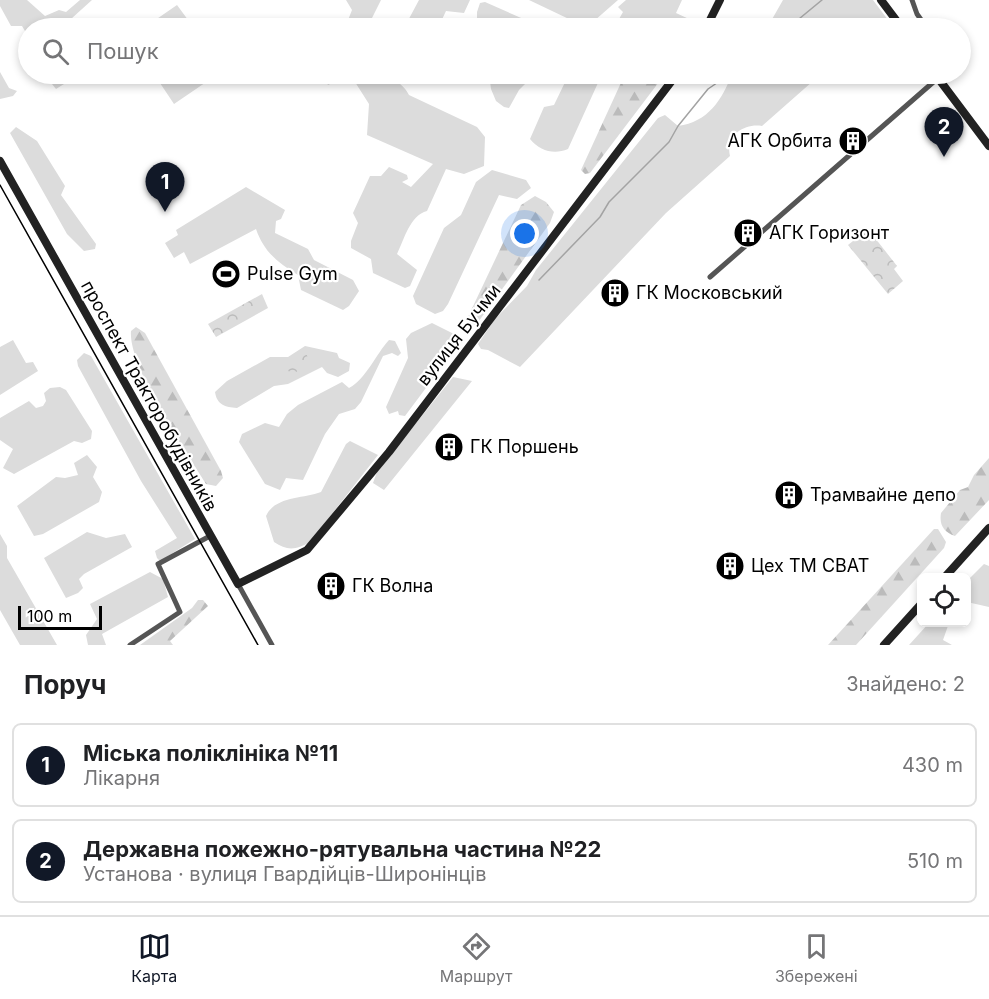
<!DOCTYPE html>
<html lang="uk">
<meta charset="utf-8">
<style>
body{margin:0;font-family:Inter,sans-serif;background:#f6f6f6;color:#202124}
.controls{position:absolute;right:18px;bottom:18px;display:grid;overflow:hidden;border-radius:9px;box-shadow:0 3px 9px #0003}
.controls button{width:54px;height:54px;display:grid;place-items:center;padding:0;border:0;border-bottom:2px solid #e0e0e0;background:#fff;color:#202124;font:30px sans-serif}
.scale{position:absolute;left:18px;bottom:15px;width:84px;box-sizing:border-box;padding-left:6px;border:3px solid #000;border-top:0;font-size:16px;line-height:21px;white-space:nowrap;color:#000;-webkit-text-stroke:4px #fff;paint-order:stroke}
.you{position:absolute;left:525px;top:234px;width:21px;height:21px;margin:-15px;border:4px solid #fff;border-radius:50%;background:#1a73e8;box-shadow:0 0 0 9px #1a73e833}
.badge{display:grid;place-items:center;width:39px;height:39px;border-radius:50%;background:#111827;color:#fff;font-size:20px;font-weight:700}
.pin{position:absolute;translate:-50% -50px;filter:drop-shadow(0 2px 3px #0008)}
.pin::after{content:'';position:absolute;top:32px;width:21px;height:18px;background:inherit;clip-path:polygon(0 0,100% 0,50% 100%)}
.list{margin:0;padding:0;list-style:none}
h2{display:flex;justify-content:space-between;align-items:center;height:78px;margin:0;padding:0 24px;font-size:26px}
h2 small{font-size:20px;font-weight:400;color:#757577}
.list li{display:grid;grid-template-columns:39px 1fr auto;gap:18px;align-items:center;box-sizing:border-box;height:84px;margin:0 12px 12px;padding:0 12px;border:2px solid #e0e0e0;border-radius:9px}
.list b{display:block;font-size:22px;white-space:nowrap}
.list p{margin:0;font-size:20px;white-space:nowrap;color:#757577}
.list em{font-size:20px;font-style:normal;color:#757577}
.icon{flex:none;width:33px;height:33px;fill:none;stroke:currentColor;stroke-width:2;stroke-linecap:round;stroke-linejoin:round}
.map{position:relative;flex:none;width:989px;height:645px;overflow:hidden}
.search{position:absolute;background:#fff;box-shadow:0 3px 9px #0003;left:18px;right:18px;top:18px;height:66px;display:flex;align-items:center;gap:15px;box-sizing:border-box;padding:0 21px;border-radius:33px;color:#757577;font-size:22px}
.sheet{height:270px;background:#fff}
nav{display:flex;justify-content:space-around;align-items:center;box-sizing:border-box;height:84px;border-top:2px solid #e0e0e0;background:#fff;font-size:16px;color:#757577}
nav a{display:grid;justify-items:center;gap:3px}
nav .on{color:#111827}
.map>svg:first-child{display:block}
.green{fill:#dcdcdc}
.forest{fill:url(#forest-firs)}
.park{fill:url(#park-crowns)}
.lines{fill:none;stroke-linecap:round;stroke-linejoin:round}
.stream{stroke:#a3a3a3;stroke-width:1.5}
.street{stroke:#555;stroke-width:5}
.secondary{stroke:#222;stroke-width:8}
.tram{stroke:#000;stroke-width:1.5}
.labels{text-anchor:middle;stroke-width:4.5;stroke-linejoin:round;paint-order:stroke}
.poi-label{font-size:18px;fill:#000;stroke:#fff;text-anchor:start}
.street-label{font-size:18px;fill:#000;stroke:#fff}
</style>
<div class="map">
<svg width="989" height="645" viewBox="0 0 989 645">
<defs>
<pattern id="forest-firs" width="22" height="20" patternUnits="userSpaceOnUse" patternTransform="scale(1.5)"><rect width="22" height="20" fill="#dcdcdc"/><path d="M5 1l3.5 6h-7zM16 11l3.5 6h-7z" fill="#bbb"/></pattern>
<pattern id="park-crowns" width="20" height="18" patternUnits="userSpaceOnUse" patternTransform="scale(1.5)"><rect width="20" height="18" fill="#dcdcdc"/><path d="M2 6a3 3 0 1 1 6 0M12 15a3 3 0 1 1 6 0" fill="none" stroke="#bbb"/></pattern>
</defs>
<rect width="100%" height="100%" fill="#fff"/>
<path class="green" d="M0,0h27l18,16 14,-6 7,2 14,-12h12l-31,28h-33v24l-5,-7 5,-9 -6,-10h-11l-11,-20z
M346,0h35l-13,26 -15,2 -7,-3 6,-15z
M419,0h51l-6,13 -18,-2 -8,17h-34z
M529,0h89l-32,28h-19l4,-8z
M626,0h56l-6,13 13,6 10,9h-78l-6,-2 8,-14 -5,-5z
M783,0h90l21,28h-127z
M485,2l59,26h-67v-16l3,-9z
M177,5l17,23h-44l-2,-3z
M0,72l9,16 8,3 -4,5 -13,3z
M52,74h28l-24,15 -4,-5z
M154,74h64l-44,30z
M359,74c19,-1 41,3 50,21l68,32 8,10 -1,29 -20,8 -18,-5 -19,42c-17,4 -23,29 -30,43l20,16 -7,16 -5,2 -32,-15 -2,-14 -20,-11v-7l7,-18 -5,-10 17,-37h11l8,-9 18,8 1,4 -6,3 9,5 22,-23 -66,-29 2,-31 -14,-22z
M489,74h46l-16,16 -10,18 -5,-1 -8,-6 -5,-12z
M569,74h33l-34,75c-14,6 -28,2 -38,-10l14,-32 10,-2z
M732,74h89l-59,52c-18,-3 -37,10 -32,30l-64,57 -146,154 -32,-17 -7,-1 -3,-5 17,-25 32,-33 9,-16 122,-152 7,-3 13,11c30,-4 44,-26 54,-52z
M16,127l21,14 28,45 -4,9 35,49 -1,5 -11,2 -17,-17 -57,-101z
M492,170l34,10 5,8 -14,11 -18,-4 -51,109 -5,7 -8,3 -19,-10 -3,-8 31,-68 17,-13 15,-33z
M246,187l39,23 -4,9 -5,2 -1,12 33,16 6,11 39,20 6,11 -10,15 -6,4 -42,-20 -3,-15c-20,-12 -34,-23 -42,-46l-66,35 -6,-12 -10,6 -9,-15 13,-8 -2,-5z
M432,323l26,13 3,5 -56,75 -6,-1 -1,-4 -9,3 -3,-7 22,-49 -2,-19 5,-6z
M13,340l13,23 7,-1 5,9 -38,24v-48z
M389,340l6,1 6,12 -3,3 -6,-3 -9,3 -22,46 -6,7 -16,5 -14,20 -22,46 -17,-2 -6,12 -15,-6 -26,-42 3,-8 23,-11 14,4 8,-13 11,-9 44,-23 7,6c17,-9 27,-34 40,-48z
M305,346l32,7 2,5 11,5 -1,8 -11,6 -11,-4 -5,-6 -34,17 -14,2 -37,22c-12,-1 -20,-3 -22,-16l12,-11 43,-24h18z
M84,353l7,3 104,183 -35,22 -3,-3 -2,-7 22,-13 -36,-57 -63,-115 -1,-6z
M453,377l19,4 -88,109 -11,-7 4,-11z
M60,387l6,3 26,41 -1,8 -9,4 -8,-2 -60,33 -11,-6 10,-19 -13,-9v-22l29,-17 7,7 7,-2 3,-5 -2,-8 6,-5z
M350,441l28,14 -68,87c-14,8 -23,9 -36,0l-8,-26c9,-20 37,-17 55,-24l25,-48z
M87,455l10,12 -4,10 9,15 -3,10 -56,32 -9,2 -17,-30 39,-29 9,1 13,-3 -4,-12z
M87,532l19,6 19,-4 7,13 -48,27 -5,5 4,9 -5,5 -12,5 -22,-40z
M0,534l7,12v12l50,87h-37l-20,-35z
M984,564l5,2v41l-22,-5v-21z
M150,572l13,7 5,18 -66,37 4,11h-18l-2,-10 11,-16 -7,-15z
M929,623h20l-6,17 9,5h-43z"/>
<path class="forest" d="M625,74h40l-75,99 -5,1 -4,-4z
M535,196l11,6 8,10 -4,11 -74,102 -7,-2 -2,-4 54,-114z
M136,327l9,6 76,138 2,7 -7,8 -10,-2c-20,-33 -78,-117 -75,-153z
M989,458v42l-34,36c-11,-4 -16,-11 -14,-23l19,-23 8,-3 6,-12z
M934,529h4l8,13 -2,6 -88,97h-28z
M198,600h5l5,6 -38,35 3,4h-33l52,-37z"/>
<path class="park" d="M306,74h29l-6,11z
M868,229l29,37 -3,3 9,12 -15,13 -40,-49z
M262,294l6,14 -52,29 -8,-13z
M304,350l7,13 -20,12 -8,-13z"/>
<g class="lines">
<path class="stream" d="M788,28l34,-28
M539,280l61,-63 9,-15 60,-60 9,-16 30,-37 22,-15"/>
<path class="street" d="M912,0l5,14 10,14
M710,277l228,-199
M238,584l34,61
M130,645l50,-33 -22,-48 52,-28"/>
<path class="secondary" d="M881,0l21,28
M706,28l14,-28
M935,74l54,72
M0,161l238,423 69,-34 82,-98 288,-378
M944,578l45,-50
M884,645l38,-42"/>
<path class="tram" d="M0,185l258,460"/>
</g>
<defs>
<g id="building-disc" transform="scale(1.5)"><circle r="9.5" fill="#000" stroke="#fff"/><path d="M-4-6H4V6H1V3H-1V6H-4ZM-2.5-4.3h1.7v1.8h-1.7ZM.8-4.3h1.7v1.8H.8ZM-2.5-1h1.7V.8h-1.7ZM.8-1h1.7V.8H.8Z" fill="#fff"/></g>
<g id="stadium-disc" transform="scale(1.5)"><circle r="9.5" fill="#000" stroke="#fff"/><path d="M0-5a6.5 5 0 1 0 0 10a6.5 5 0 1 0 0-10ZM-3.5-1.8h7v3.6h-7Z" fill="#fff"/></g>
</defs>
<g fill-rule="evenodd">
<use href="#building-disc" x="853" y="141"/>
<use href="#building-disc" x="748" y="233"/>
<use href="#stadium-disc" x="226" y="274"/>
<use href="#building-disc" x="615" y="293"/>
<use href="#building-disc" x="449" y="447"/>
<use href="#building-disc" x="789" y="495"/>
<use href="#building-disc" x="730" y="566"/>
<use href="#building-disc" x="331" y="586"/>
</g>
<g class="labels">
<g class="poi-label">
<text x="832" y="147" text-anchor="end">АГК Орбита</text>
<text x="769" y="239">АГК Горизонт</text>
<text x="247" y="280">Pulse Gym</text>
<text x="636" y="299">ГК Московський</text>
<text x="470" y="453">ГК Поршень</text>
<text x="810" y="501">Трамвайне депо</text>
<text x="751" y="572">Цех ТМ СВАТ</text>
<text x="352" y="592">ГК Волна</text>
</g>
<g class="street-label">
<text transform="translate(459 335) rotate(-52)" y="6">вулиця Бучми</text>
<text transform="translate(149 396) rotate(61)" y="6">проспект Тракторобудівників</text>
</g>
</g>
</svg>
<div class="controls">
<button><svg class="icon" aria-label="locate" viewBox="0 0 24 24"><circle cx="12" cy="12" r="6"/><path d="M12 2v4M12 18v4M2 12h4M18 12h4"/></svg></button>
</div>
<div class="scale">100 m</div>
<div class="you"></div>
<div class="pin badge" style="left:165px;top:212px">1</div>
<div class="pin badge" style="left:944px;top:157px">2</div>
<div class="search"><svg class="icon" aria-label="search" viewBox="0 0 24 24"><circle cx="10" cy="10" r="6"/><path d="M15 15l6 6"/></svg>Пошук</div>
</div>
<section class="sheet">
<h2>Поруч<small>Знайдено: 2</small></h2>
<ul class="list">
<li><span class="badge">1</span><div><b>Міська поліклініка №11</b><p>Лікарня</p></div><em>430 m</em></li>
<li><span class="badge">2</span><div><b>Державна пожежно-рятувальна частина №22</b><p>Установа · вулиця Гвардійців-Широнінців</p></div><em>510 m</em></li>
</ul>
</section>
<nav>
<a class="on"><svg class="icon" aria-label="map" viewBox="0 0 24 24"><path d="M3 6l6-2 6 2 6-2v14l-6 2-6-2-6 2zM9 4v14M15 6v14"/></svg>Карта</a>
<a><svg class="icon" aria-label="directions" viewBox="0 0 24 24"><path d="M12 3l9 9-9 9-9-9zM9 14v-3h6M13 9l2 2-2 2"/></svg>Маршрут</a>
<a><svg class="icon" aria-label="saved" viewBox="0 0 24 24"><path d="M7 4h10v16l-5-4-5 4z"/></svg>Збережені</a>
</nav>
